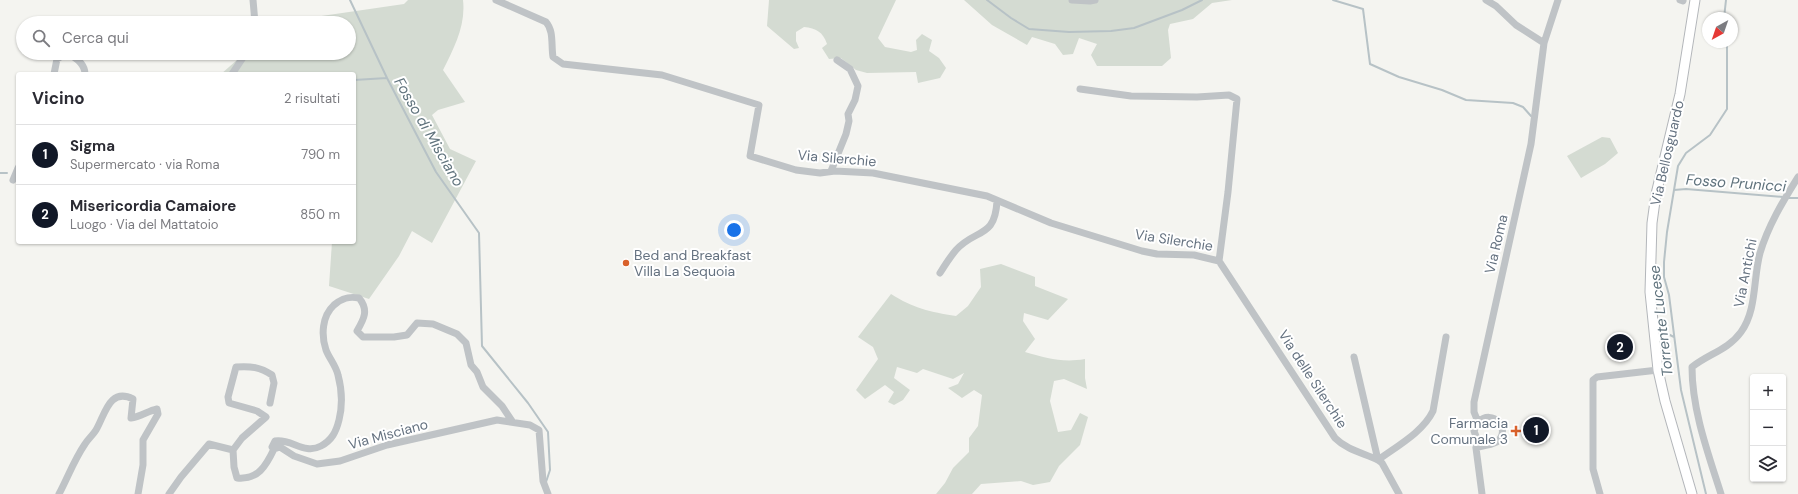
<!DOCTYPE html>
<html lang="it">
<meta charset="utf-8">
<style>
body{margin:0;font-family:"DM Sans",sans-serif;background:#f7f7f7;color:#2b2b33}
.controls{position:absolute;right:12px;bottom:12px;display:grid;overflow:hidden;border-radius:4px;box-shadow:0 1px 3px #0004}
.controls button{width:36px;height:36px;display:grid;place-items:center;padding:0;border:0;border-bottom:1px solid #e1e1e2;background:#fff;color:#2b2b33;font:20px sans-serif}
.compass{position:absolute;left:1702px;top:12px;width:36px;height:36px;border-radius:50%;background:#fff;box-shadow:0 1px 3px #0004;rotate:220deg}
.you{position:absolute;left:734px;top:230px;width:14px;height:14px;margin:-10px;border:3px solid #fff;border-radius:50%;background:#1a73e8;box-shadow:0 0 0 6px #1a73e833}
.badge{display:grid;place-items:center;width:26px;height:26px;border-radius:50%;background:#111827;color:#fff;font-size:13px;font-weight:700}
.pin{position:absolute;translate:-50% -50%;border:2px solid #fff;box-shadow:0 1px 4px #0006}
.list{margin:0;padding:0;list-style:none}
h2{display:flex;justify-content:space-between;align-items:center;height:52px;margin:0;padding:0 16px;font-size:17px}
h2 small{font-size:13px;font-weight:400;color:#7c7c81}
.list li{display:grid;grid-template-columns:26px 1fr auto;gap:12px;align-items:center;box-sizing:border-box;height:60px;padding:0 16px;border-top:1px solid #e1e1e2}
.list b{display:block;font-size:15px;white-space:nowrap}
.list p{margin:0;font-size:13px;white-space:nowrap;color:#7c7c81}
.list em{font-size:13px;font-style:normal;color:#7c7c81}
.icon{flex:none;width:22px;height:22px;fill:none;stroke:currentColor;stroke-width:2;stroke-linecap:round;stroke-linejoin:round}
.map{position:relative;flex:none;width:1798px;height:494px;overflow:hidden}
.search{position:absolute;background:#fff;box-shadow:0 1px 3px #0004;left:16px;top:16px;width:340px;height:44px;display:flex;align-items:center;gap:10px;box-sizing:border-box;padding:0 14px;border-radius:22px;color:#7c7c81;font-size:15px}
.panel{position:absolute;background:#fff;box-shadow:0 1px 3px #0004;left:16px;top:72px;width:340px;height:172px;border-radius:4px}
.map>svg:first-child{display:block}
.green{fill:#d4dbd2}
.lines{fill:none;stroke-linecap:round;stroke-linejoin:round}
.stream{stroke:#b7c2c6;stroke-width:2}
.major-casing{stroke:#b3b6ba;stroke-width:11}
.minor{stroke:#bfc3c6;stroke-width:7}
.major{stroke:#fff;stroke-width:9}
.poi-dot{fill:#d9612b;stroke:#fff;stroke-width:1.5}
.labels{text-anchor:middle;stroke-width:4;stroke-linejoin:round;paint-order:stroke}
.street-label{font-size:14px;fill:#657280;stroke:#fff}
.poi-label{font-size:14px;fill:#657280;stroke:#fff;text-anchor:start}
.water-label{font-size:15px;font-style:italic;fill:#60737d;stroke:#fff}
</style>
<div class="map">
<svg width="1798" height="494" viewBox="0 0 1798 494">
<rect width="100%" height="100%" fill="#f4f4f0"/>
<path class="green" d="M408,0h55c3,25 -9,48 -20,70l22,32 -27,8 -6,5 18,34 26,12 -44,82 -20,-12 -13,25 -30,43 -40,-13 3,-44h22v-168h-133l24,-21h104v-30h-69l8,-6 6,3 110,-16z
M769,0h127l-18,38 7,9 26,5 6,-2 -1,-10 6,-6 10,6 -3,11 10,7 7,10 -6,10 -22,5 -2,-11 -49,1 -11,-3 -15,-12 -12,1 -7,-11 5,-4c-4,-12 -11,-16 -23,-17l-8,5v9l3,7 -5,1 -27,-23z
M964,0h268l-20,3 -19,16 -23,5 -2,6 3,28 -9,8h-65l-6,-11 6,-11 -18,-6 -6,16 -10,1 -8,-11 -23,-7 -5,8 -35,-20z
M1602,137l8,1 8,15 -13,11 -24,14 -14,-22z
M1001,264l34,13v9l33,13 -20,21 -24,-7 -1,8 12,18 -10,13c22,6 37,11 60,7v19l2,11 -23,-10 -10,2 -4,20 8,31 13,-2 9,-17 8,4 -8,28 -21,21 -9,16 -17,3 -12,-4 -40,3 -9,10h-36l9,-11 8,-15 16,-16v-14l9,-12 4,-31 -8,-5 -12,8 -14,-10 10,-4 6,-11 -11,6 -30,-10 -6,4 -20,-6 -3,11 16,12 -7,10 -9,5 -6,-3 6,-10 -9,-7 -20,14 -9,-9 22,-31 -5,-12 -15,-10 33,-43c22,14 39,18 65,22l12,-10 13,-19 -1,-18z"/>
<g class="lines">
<path class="stream" d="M350,0l37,78
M987,0l24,18 18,11 40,3 42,-1 23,-3 48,-18 20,-10
M1333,0l30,9 7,55 29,13 43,13 24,10 47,3 10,4 8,9
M1724,18l2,-18
M354,80l33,-2 49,94 43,61 3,113 46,57 20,29 2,38 -4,12
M0,173h7
M1674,190l12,-1 97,8
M1787,198h11
M1666,333l8,4
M1706,494l-25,-104 -12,-95 -5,-18v-15l3,-30 11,-66 8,-13 24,-18 17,-26v-67"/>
<g class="major-casing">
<path id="major" d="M1692,494l-27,-93 -7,-31 -8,-78 2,-69 4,-29 24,-100 15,-94"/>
</g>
<path class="minor" d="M253,0l2,23
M496,0l50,22c8,9 5,23 7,35l10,7 99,11 97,30 -9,51 46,14 24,3 15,-2 38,2 114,23 64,27 91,28 15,3 37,1 25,6
M1072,0l18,1 5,-1
M1486,0l10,6 20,19 28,18
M1680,0l3,1
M54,74l3,-15 10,-6c8,4 18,11 18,21
M232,74l14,-21
M1080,89l51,7 66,1 32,-2 8,4 -9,93 -9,69
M831,171l15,-37 3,-13 -1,-7 7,-14 3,-14 -8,-17 -13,-9
M13,180l5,-12
M1219,261l116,177c12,12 28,15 43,22l4,3 17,31
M940,273c5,-8 10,-16 16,-23 20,-22 39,-11 41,-49
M1354,357l24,103c19,-14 45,-28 55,-49l13,-74
M1476,448c7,-3 18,-3 22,-7 13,-12 -5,-33 -20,-19
M274,449l-2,-2 3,-6c16,-3 29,14 46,5 11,-6 15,-14 18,-26 4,-16 3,-30 -1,-45 -2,-9 -9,-17 -12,-25 -5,-15 -4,-34 8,-45 8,-7 15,-9 25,-7 10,12 5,21 -2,33l6,6h31l13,-2 10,-12 16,1 24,10 9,9 5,22 6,7 6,15 19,19 10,15
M233,450l9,-12 24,-21 -9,-6 -28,-8 -1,-6 8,-30c15,-1 24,0 36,8l2,8 -4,20
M59,494c9,-17 15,-34 26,-50 3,-5 8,-9 11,-14 9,-15 13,-43 37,-31l-2,19c9,-1 17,-7 26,-9l1,5 -15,26v25l-5,29
M169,494l12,-17 28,-33 24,6 1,17 3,11c21,2 29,-12 37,-29l6,-2 14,9 23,8 23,-3 47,-16 110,-25 33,5 9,5 4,51 5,13
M1482,494l-6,-46 1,-9 -3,-8 4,-9 -4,-10v-10l57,-258 13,-101 14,-43
M1600,494l-7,-25v-89l4,-3 61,-7
M1721,494c-13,-41 -29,-84 -29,-127 16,-13 36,-17 49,-35 16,-22 12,-53 19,-79 8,-27 23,-52 38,-76"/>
<use href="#major" class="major"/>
</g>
<g class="poi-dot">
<circle cx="626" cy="263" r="4"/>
<path d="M1514 425h4v4h4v4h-4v4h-4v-4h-4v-4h4z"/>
</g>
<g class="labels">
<g class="street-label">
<text transform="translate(1667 153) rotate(-77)" y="5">Via Bellosguardo</text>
<text transform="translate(837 158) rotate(5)" y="5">Via Silerchie</text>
<text transform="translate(1174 240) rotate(9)" y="5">Via Silerchie</text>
<text transform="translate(1496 244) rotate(-77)" y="5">Via Roma</text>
<text transform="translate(1745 273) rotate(-79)" y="5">Via Antichi</text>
<text transform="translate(1313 379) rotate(57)" y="5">Via delle Silerchie</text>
<text transform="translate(388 434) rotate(-15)" y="5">Via Misciano</text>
</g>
<g class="poi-label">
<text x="634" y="260">Bed and Breakfast<tspan x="634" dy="16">Villa La Sequoia</tspan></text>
<text x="1508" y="428" text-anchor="end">Farmacia<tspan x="1508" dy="16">Comunale 3</tspan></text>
</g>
<g class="water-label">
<text transform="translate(429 132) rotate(60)" y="5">Fosso di Misciano</text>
<text transform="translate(1736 183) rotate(4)" y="5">Fosso Prunicci</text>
<text transform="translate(1661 321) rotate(-97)" y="5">Torrente Lucese</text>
</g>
</g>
</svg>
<div class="controls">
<button>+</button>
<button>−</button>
<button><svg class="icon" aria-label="layers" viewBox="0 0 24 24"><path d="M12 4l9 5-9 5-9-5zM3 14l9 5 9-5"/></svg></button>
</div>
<svg class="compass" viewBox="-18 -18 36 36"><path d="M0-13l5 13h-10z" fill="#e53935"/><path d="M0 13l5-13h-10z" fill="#7c7c81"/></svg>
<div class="you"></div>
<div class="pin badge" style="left:1536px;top:430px">1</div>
<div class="pin badge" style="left:1620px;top:347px">2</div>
<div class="search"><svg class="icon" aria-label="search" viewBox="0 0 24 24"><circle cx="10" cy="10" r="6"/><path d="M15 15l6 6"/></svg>Cerca qui</div>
<section class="panel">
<h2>Vicino<small>2 risultati</small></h2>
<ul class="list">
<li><span class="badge">1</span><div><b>Sigma</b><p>Supermercato · via Roma</p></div><em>790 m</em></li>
<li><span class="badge">2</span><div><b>Misericordia Camaiore</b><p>Luogo · Via del Mattatoio</p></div><em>850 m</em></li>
</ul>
</section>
</div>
